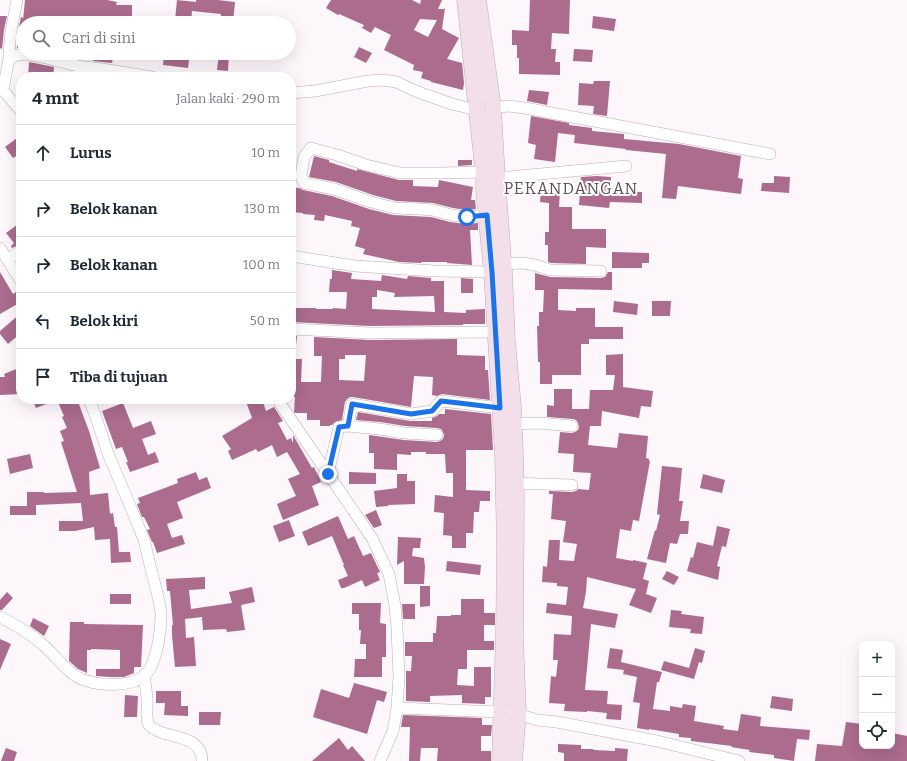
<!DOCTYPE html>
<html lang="id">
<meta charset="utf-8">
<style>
body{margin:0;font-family:Bitter,serif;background:#f2f2f3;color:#1f2937}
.controls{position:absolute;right:12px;bottom:12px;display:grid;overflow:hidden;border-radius:8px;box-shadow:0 4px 16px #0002}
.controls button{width:36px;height:36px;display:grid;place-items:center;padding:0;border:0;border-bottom:1px solid #e0e1e3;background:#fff;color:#1f2937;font:20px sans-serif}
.stop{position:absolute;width:12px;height:12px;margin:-9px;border:3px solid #1a73e8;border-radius:50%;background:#fff}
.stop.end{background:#1a73e8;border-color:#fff;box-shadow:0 1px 4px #0008}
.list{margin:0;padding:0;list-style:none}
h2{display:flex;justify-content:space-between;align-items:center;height:52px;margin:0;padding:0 16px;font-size:17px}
h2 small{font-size:13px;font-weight:400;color:#747a83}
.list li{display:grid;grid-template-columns:26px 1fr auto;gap:12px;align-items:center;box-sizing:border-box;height:56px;padding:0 16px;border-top:1px solid #e0e1e3}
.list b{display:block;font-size:15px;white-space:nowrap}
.list em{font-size:13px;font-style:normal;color:#747a83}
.icon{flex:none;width:22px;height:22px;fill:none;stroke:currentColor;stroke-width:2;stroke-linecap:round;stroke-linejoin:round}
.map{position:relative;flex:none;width:907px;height:761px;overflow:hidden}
.search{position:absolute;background:#fff;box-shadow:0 4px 16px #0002;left:16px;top:16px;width:280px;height:44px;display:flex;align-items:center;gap:10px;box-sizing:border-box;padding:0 14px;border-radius:22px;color:#747a83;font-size:15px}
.panel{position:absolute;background:#fff;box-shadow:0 4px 16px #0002;left:16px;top:72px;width:280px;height:332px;border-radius:16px}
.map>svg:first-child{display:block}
.building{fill:#ab6c8e;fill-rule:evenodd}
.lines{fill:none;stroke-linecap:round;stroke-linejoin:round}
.minor-casing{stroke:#bbafb5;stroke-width:12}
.secondary-casing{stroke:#bbafb5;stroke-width:17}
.minor{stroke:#fff;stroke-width:11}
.secondary{stroke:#f3dfea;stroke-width:16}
.route{stroke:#1a73e8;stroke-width:5}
.labels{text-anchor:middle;stroke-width:4;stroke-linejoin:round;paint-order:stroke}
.quarter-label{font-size:16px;letter-spacing:1px;fill:#5c5257;stroke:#fff}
</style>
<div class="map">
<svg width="907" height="761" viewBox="0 0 907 761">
<rect width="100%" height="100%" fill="#fdf6fa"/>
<path class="building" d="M25,0h82l10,2 -1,3h16v18h-109v24l-6,1 1,-16 3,-15 2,1v2z
M177,0l19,2v-2h22l17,2 -2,21h-13l1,-9 -29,-3 -1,12h-10v-2l-6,-1z
M331,0h81l8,4 1,-4h21l-4,9h6l1,-1 -3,21 17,9 -12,21 15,4 2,20 -1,7 -32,-8v-1l-10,-3 2,-6 -10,-2 1,-5 -30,-15 7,-15 -16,-8 -4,6 -9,-5 2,-3 -25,-11 -1,1 -12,-7zM420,19l17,1 -9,17 -14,-7z
M530,0h40l-1,34 -17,-1 -1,16h5l-1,13h5v13l-41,-1v-16h-2v-13h-5v-15l17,1z
M0,16h7l-3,14 -2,19 -2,-1z
M593,16l23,3 -2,12 -22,-3z
M359,47l13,6 -6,10 -12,-6z
M574,49l19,1 -1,12 -19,-1z
M95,53h19l-2,10 -19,-2z
M164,53h26l-2,15 -25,-3z
M219,53h10l-1,18 -11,-1z
M29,62l25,5 -1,10h-25z
M84,74l17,2 7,1h-25z
M594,81h16l-3,35 -14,-2 1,-8 -16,-1 1,-22 14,1z
M529,90l20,2 -2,13 -20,-4z
M531,116l38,7v2l23,3v3l32,3v5l55,5 62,12 -3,22 5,1 -2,15 -63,-8 -2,13 -14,-1 4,-44 -40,-4v-1l-52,-6 1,-8 -17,-2 -3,29 -21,-3 2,-14 -8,-2z
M21,135v18l-8,5 -8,-11z
M314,156l15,4v2l28,9v-2l42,11h14v6l25,1 1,-7 34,7 -2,13h4l1,9 -9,1 -14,-2 -20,-5 -37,-2 -23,-6 -37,-13 -27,-5z
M458,160h14v5l-14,1z
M597,176l14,1 -1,14 32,1v11l-32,-1 -1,6 -30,-3 2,-28z
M774,176l16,1 -1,16 -28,-2 1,-8h12z
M291,187l8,1 4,2 29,6 37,13 24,6 38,2 19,5 16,2 12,-1v7h-8l2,35 -25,-2v-1h-26v1l-22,-1 -36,-8 2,-5 -10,-3 5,-18 -9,-2 1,-5 -27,-6 -1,6 -10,-1 1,-5 -12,-1v-1l-12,-1z
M541,189l19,2 -1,16h13v22h34v19l-20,-1v17l-35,-1 -3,-1v-17h-3v-13h4v-29l-9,-1z
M21,222v22l-9,4 -1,-2 3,-3 -8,-10z
M612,252l37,1v10h-7v5h-30z
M332,270l20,3 -1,6 30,2 1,-6 25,4 1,-3 23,2v3h13v31l22,1v-3l19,-1v15h-22v1l-93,1 -79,-4v-14h25v1h17v-1l13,1 1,-17h-18l1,-13h2zM377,290l18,3 -1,4 40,-1 1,16 -63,-3v-12h5z
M0,272l13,22 3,-2 5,8v2l-21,12z
M608,272h4v18l-54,-1v21l18,1v-3h19v19h28v12h-34v5h-8v31h-29v9h-12v-22h-2l-1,-36h2v-14h4l1,-22h-9v-17l15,4 51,1 4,-1z
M461,278l12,1v14h-12z
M614,301l24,3 -1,11 -24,-3z
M652,301h19l-1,15h-18z
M21,313v20l-13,11 -8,-10v-3z
M291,336h6l-1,10 -5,-1z
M314,337l56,3 87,-1v16l28,1v14h3l2,30 -48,-6 -5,2 -5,-1 1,-18 -19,-1 -3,31 -58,-10h-3l-3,2 -2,3 -3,18 -7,2 -3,3h-2v1h-10v-6h-13v-7h-12l-1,-1 1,-15 -4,-1v-37h11l-1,23h20l1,-26h-8zM345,355h21l-2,26 -25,-1v-21h6z
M623,354v33l30,4 -2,16 -10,-1 -2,12 -37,-7 -1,15h-11l-2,19 29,3 2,-15 29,3 -2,22 3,1v2h1l-11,60 -6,-1 -2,11 -11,-2 -4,29 17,3v-1l14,3 -4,16 6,2 -3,13 11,4 -6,15 -22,-8 7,-16 -49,-12 -1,15 -3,16 35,6 -3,14 -24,-4 -6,66 23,1 -1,13 15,1 -1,15 -15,-1 1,-6 -20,-2v1l-23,-1 1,-7 -16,-1 2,-27 5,1 2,-17h-5l1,-26 17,1 1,-19 -26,-3 1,-10 19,2 2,-18 -11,-1v-3l-15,-1 1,-16 4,1 2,-27h11l-1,20 15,1 3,-17 -14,-2 3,-21 -15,-2 2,-25h-4v-3l23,1 4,-1 2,-2 11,1 2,-17 -18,-1 1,-18 -16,-1 2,-21 11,1 4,-1 3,-2 1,-3 -1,-4 -2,-3 -3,-1 -26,-2v-12l7,1v-17h18v20h17l1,-19h23l2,-15h-9v-20z
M21,367v27l-21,1v-18h5l-1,-3z
M32,399h45l12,32 11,37 -11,4 1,23 18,-2 2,21 3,-1 2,14h2l2,25h11l1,10 -20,1 -1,-24 -15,1 -1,-13 -19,4h-16v-10h24l-2,-18 -45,2v10h-26v-9h17v-14h17v1l33,-1 -16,-50 3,-1 -4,-10 7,-3 -5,-11 2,-1 -7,-16 -21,8z
M245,399h17l4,12 8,-4 9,14 -5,2 9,17 4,-2 2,5v-8l19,33 2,-1 7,15 -9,4 7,19 -36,15 -6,-16 19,-8 -8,-17 12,-5 -13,-22 -10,5 -5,-12 -14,7 -2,-3 -24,11 -4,-9 3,-2 -9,-13 30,-18z
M123,403l10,25 18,-7 5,13 -14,5 6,16 7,-3 4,10 -29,10 -4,-10h2l-6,-15 -6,2 -14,-38z
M445,409l46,5 2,36h-27v40l24,1v10h-10l-1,11h-5l-1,21h-7v15h-14v-12l-9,-1 1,-22 -10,-1 1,-17 18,2v-24h-7l-1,-19h-19v-2h-15v3l-14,-1v16l-23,-1v-16h-5v-18l35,5 33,2 3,-1 3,-2 1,-4 -1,-3 -2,-3 -4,-1 -32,-2 -25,-4 -24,-2 2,-8 52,9h22v-3l5,-2 2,-2h6z
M30,454l3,14 -23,6 -3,-15z
M662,466l20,2 -3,33h4l-3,20h9l-1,13h-8l-3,10 -7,-1 -4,20 -19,-4 8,-29 1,1 4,-16 -3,-1z
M196,472l3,8 8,-3 4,11 -34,14 6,16 -16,6 5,14 10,-3 3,9 -28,9 -4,-11h-1l-5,-12 3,-1 -6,-12h-2l-5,-13 3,-1 -2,-5 40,-15 -1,-4z
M349,472l27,1v11h-27z
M397,474h10v7h8v23l-27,1v1l-12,1 -2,-16 23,-3z
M703,474l22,6 -3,13 -22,-5z
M376,510l6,15 -8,3 -9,-13z
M338,516l10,23 6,-3 9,20 8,-3 9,19 -3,1 3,7 -15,7 -3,-7 -18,8h-3l-3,-8 10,-4 -5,-11h1l-12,-29 -24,10 -6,-14z
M289,520l6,16 -16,6 -6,-16z
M717,526l13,3 -4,18 -4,-1 -5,20 3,1 -2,13 -31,-9 4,-14 2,1 4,-16 16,4z
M398,537l23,1 -1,10h-7l-1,8 12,2 1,9 -1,17h-20v-23l-7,4z
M447,561l34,4 -1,10 -34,-4z
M667,571l12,6 -5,8 -12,-6z
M205,577v12l-16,1 2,19 41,-6 -3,-11 23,-5 3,15 -14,3 4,25 -18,2 -1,-3 -23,1 -1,-13 -17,2 1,19 8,-1 2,29 -21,1 -3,-32v-10h1l-3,-34h-3l-1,-12z
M420,586h10v20l-10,1z
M7,592l6,6 -11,12h-2v-10z
M110,594h21v10h-21z
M461,599h23v14h11v12h-11v16h10v9h-27v19h-9l-1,16 17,1v-19h17v30h-6v7l-23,-1v-8l-32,1v6l-24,-1v-30h5l1,-15h-7v-14h28v-9h3l1,-17h14v-1h10z
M352,603h29l-1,20 6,1v33h-4v20h-28l1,-18h11v-15h-6l1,-14h-2v-16h-7z
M402,604h13v15h-12z
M671,610l11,1 -1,3 23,3 -2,17 -12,-1 1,-4 -22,-2z
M33,618l16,8 -5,10 -14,-10z
M70,622h14v2l59,1 -2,42h-7v6l-10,4h-15l-13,-1v-7h24v-19l-29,-1v1h-4v23l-9,-4 -9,-8z
M0,639l11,5 -11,26z
M610,648l13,2 -2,12 41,10 -3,10h-2l-4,27 17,2v-5l12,2 1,-4 13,2 -2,15 30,5 -1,3 15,2 3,-17 20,3 -1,9 50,4 -1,10 -12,-1 -3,22 -20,-3v-3l-25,-3 1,-2 -19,-3 1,-1 -41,-5v-3l-12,-1v-3l-30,-5v1l-12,-2 3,-25 -7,-1 4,-25 -14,-3 1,-4 -17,-2z
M695,648l10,3 -3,12 -3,-1 -5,17 -33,-9 3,-9 25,7z
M354,683l33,9 -3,10 -7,-2 -10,34 -54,-17 8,-28 28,9z
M156,691h25v15h7v10l-24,-1 1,-12h-9z
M125,695l13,1 -1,21h-13z
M772,696l21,3 -1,12 -22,-3z
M199,712h22l-1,13h-21z
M403,715l79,3v7h10l-1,11h-10v15h10v10h-54l1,-13h-17l-1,13h-11l1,-34h-9z
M846,722l16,2v22h30v-13l15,3v25h-92l2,-17 25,2z
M339,738l9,12 4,-4 13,15h-53z
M558,744l23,1v4h12v1l22,1v-3l13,1 -1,12h-63v-8l-6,-1z
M6,748l11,4 -3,9h-13z"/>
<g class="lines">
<g class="minor-casing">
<path id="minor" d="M9,58l9,-3 7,-1 17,3 36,9 24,3 50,8
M76,77l2,-11
M0,87l21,24
M3,90l6,-32v-4l2,-23 6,-31
M291,93l24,-2 53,-10 15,-1 13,2 22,10 34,12 25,6
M493,108l15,-2 17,2 245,46
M484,172l-42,1h-42l-34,-8 -29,-10 -26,-7 -7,9 -3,19 3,7 30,6 37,13 24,6 26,1 11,1 20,5 15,2 20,-2
M497,178l129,-12
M0,248l21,33
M291,256l64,10 80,5 57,1
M8,259l13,-8
M503,264l20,-1 12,2 15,5 51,1
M291,329l79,4 126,-1
M277,399l95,139 17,36 6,32 2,22 2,48 -2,32 -4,23 -13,30
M514,424l25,-1 33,3
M348,426l4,-22 59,10 21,-3 9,-10 18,2 41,5
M328,474l11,-47 9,-1 31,3 25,4 33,2
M510,483l62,2
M0,617c14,7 28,15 41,26 15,12 27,33 46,38 17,5 44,6 58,-6 12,-11 16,-45 16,-61 -1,-13 -6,-28 -9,-41 -3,-11 -5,-22 -8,-33 -11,-28 -23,-56 -35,-84 -7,-19 -12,-38 -20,-57
M144,675c1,9 3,17 3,25 1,8 -2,18 2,25 3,4 9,6 14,8 16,5 39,6 39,28
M397,708l104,4 17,2 19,6 20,2 100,19 82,20"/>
</g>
<g class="secondary-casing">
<path id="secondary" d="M465,0l17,158 2,14v19l8,81 11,182 2,93 -1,86 -4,128
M478,0l15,108 4,70 7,94 3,69 6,66 2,47 1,45 -1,138 3,77 -4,47"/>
</g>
<use href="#minor" class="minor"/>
<use href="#secondary" class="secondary"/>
</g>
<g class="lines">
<path class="route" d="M328,474l11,-47 9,-1 4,-22 59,10 21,-3 9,-10 18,2 41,5 -8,-136 -5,-57 -20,2"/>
</g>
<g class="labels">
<g class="quarter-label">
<text x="571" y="194">PEKANDANGAN</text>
</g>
</g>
</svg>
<div class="controls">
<button>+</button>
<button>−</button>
<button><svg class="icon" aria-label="locate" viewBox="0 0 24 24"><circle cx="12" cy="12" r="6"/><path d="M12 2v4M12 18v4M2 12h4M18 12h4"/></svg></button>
</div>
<div class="stop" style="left:467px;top:217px"></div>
<div class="stop end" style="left:328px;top:474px"></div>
<div class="search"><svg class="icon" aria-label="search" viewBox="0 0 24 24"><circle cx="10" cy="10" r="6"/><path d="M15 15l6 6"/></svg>Cari di sini</div>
<section class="panel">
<h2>4 mnt<small>Jalan kaki · 290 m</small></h2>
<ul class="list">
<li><svg class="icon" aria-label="ahead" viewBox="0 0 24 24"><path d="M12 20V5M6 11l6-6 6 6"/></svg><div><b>Lurus</b></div><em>10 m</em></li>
<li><svg class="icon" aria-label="right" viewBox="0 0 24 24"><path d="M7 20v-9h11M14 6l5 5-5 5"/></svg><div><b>Belok kanan</b></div><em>130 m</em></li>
<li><svg class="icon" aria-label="right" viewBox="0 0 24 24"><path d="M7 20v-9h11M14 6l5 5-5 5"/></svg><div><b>Belok kanan</b></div><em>100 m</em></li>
<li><svg class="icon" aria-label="left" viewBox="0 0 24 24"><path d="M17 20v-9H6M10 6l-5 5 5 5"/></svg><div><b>Belok kiri</b></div><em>50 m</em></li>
<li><svg class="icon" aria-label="arrive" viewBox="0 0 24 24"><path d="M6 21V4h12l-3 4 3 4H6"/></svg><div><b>Tiba di tujuan</b></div></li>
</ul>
</section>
</div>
